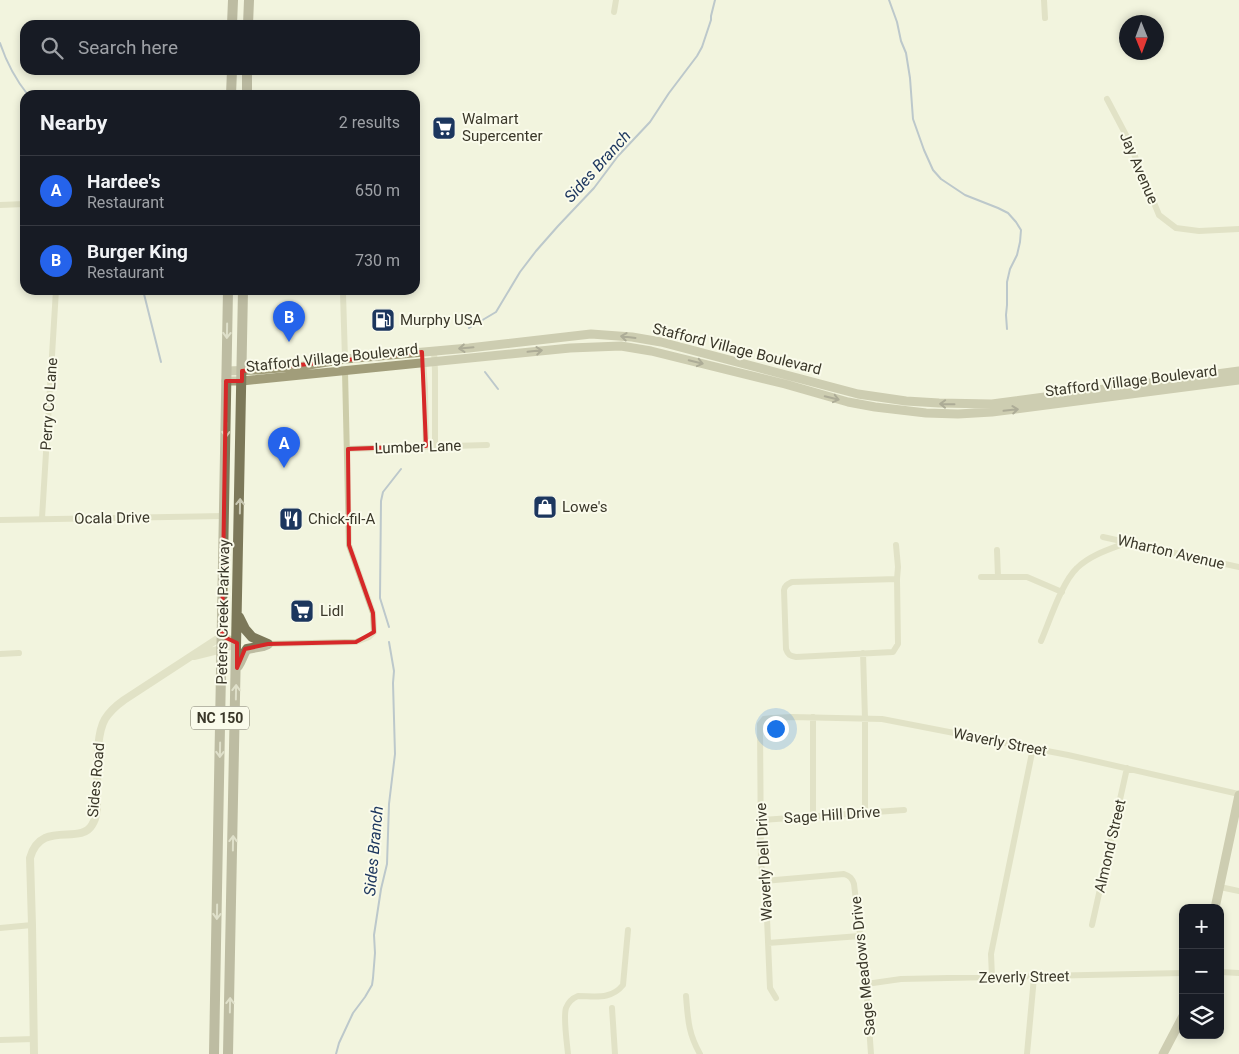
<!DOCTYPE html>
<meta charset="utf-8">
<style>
body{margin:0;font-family:Roboto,sans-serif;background:#242831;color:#f1f3f6}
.controls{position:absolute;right:15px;bottom:15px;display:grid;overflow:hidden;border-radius:10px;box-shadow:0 2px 8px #0003}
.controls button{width:45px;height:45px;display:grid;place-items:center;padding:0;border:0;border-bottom:1px solid #363941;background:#171b24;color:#f1f3f6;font:25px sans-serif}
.compass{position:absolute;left:1119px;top:15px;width:45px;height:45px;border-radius:50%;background:#171b24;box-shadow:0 2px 8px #0003;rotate:179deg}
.you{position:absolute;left:775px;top:728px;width:18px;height:18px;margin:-12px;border:4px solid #fff;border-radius:50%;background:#1a73e8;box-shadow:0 0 0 8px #1a73e833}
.badge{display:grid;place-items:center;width:32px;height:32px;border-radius:50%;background:#2563eb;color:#fff;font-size:16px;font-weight:700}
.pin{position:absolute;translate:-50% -41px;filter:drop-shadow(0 1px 2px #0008)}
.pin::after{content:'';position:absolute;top:26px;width:18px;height:15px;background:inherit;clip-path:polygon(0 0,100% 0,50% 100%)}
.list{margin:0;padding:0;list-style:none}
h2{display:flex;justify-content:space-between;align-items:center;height:65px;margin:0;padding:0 20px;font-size:21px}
h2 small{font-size:16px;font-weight:400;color:#9ea1a6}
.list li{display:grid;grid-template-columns:32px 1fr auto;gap:15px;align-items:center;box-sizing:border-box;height:70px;padding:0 20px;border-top:1px solid #363941}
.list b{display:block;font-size:19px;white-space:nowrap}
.list p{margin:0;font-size:16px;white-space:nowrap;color:#9ea1a6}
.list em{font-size:16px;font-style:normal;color:#9ea1a6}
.icon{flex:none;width:28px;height:28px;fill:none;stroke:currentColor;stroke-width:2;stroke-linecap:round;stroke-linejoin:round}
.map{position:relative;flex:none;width:1239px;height:1054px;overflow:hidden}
.search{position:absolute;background:#171b24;box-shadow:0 2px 8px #0003;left:20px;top:20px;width:400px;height:55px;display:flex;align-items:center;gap:12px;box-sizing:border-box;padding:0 18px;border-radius:15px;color:#9ea1a6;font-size:19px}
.panel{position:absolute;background:#171b24;box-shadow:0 2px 8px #0003;left:20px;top:90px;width:400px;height:205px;border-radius:15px}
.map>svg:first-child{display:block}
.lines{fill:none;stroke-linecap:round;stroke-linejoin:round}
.stream{stroke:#7b92b3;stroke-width:2}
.minor{stroke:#cdcda9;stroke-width:6}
.tertiary{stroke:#cdcda9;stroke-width:8}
.secondary{stroke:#a19d7a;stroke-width:9}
.primary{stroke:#7c7859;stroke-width:10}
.oneway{stroke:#c8c7b1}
.oneway2{stroke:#595641}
.marked{fill:none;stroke:#d62828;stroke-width:4;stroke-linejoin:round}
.labels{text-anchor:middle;stroke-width:4;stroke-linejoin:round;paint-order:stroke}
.shield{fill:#fafbeb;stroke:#747263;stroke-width:1}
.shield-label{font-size:14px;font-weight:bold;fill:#3a3729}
.poi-label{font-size:15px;fill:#3a3729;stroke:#fafbeb;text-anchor:start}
.street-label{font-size:15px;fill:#3a3729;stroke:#fafbeb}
.water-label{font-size:16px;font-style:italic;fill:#1c365e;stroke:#fafbeb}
</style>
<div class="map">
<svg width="1239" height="1054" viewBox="0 0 1239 1054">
<rect width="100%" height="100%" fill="#f2f4de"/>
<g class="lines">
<path class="stream" d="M889,0l8,22 4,19 5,12 4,25 3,41 11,31 9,20 8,9 24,16 33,13 10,5 8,9 5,8 -1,12 -3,13 -7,14 -3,13v23l-1,10 1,14
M0,43c6,18 16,37 28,52
M143,290l18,72
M469,328l27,-16 24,-40 16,-21 22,-25 36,-38 24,-32 32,-34 19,-29 28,-37 5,-9 9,-27v-4l4,-16
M485,372l13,17
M389,627l-9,-29 1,-97 2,-9 18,-23
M336,1054l3,-11 14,-30 12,-16 7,-12 1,-7 2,-25 -1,-18 7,-46 6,-25 2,-60 6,-50 -2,-71 1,-12 -5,-29"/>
<path class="minor" d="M1044,0l1,18
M614,12l2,-12
M1107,99l20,38 32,78 17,13 23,3 40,-2
M0,205l25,-1
M343,293l2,66
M434,351l1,20v75
M423,360l2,28 1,58
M348,449l139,-4
M42,518l14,-228
M0,520l224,-4
M1103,537l136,30
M896,545l2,22 -1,12
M997,550l1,27
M981,577h46l35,15
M897,579l1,65 -5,8 -97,5c-6,-1 -8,-2 -10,-8l-2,-59c1,-5 4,-6 8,-8z
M1041,641c9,-21 21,-59 36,-73 13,-13 33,-19 49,-25
M268,644l88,-2 13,-5 5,-5 -1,-19 -24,-68 -4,-174
M863,653l2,65v95
M0,654l19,-1
M813,717v100
M761,820l143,-10
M764,881l80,-7c6,2 8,4 10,10l12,100 5,70
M1220,887l19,4
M1092,925l35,-157
M0,928l32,-3
M768,943l92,-7
M1220,972l19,1
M992,977l-1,-23 2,-10 40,-196
M866,984l35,-5 282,-6
M686,996c2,23 2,37 14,58
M776,998l-6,-10 -4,-93 -5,-31 -1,-140 4,-5 8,-1 20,-1 90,2 186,36 171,39
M612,1008l3,46
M0,1040l34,-1
M568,1054c-1,-11 -5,-37 -2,-46 2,-5 7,-10 12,-12 17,0 33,4 45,-11l5,-55
M1027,1054l7,-77"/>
<path class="tertiary" d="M194,656l28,-7 15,-6
M34,1054l-2,-129 -2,-67c11,-39 50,-12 62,-33 6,-9 5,-20 5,-30 1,-21 -2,-59 8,-76 5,-8 12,-14 19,-19l98,-64 15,7"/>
<path class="secondary" d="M227,371l30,-1 46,-4 42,-7 124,-11 122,-14 41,3 29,5 197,52 48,7 33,2 53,1 247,-33
M226,381h16l328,-33 51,-2 30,5 134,33 63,18 27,5 51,6 32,1 34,-2 247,-32
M1215,908l24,-113
M1163,1054l20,-38"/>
<path class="primary" d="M232,25l1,-25
M248,25l1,-25
M231,95l1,-25
M247,95v-25
M239,617l6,12 7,8 16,7
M238,666c4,-6 5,-12 9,-17l16,-3 5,-2
M214,1054l14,-764
M228,1054l15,-764"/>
</g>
<defs><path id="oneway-shaft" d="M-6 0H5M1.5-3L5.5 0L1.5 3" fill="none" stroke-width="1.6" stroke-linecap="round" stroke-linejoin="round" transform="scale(1.25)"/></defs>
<g class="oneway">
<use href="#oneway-shaft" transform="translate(227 331) rotate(91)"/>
<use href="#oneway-shaft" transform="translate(226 430) rotate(91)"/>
<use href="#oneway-shaft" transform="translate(240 506) rotate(-89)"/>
<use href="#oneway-shaft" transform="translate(236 692) rotate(-89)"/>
<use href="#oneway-shaft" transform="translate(220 750) rotate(91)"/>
<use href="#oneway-shaft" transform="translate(233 843) rotate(-89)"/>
<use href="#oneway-shaft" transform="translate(217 912) rotate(91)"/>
<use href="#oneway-shaft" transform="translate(230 1005) rotate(-89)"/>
</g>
<g class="oneway2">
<use href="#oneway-shaft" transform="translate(628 337) rotate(-173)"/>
<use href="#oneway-shaft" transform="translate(466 348) rotate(175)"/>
<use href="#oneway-shaft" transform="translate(535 351) rotate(-6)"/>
<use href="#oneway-shaft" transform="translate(696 362) rotate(14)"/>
<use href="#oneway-shaft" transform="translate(832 398) rotate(14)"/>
<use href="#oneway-shaft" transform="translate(947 404) rotate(-179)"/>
<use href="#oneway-shaft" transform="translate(1011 410) rotate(-6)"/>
</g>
<path d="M0 0H1239V1054H0ZM422,352l4,94 -78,3 1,96 24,68 1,19 -18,10 -88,2 -23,5 -8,19v-25l-15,-7 4,-255h16v-10z" fill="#f2f4de" fill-opacity=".55" fill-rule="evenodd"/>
<path class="marked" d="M422,352l4,94 -78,3 1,96 24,68 1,19 -18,10 -88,2 -23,5 -8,19v-25l-15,-7 4,-255h16v-10z"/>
<defs>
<g id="supermarket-square" transform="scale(1.25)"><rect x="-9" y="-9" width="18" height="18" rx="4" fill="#1c365e" stroke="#fafbeb"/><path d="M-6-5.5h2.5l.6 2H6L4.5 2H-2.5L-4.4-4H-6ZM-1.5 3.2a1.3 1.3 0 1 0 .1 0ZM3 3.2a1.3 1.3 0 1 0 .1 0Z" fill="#fff"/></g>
<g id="fuel-square" transform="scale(1.25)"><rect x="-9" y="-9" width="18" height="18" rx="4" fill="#1c365e" stroke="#fafbeb"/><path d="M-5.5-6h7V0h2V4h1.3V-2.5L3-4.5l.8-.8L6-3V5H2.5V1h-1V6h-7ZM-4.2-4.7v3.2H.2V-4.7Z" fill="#fff"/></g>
<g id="shop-square" transform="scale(1.25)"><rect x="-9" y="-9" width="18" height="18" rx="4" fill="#1c365e" stroke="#fafbeb"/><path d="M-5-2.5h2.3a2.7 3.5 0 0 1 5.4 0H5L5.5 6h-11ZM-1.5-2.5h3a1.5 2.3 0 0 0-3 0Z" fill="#fff"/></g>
<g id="restaurant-square" transform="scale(1.25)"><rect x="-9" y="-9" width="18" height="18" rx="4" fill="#1c365e" stroke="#fafbeb"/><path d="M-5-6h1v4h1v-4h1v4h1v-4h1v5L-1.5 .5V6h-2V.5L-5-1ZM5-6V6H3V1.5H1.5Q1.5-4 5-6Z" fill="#fff"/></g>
</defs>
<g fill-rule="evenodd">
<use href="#supermarket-square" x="444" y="128"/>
<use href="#fuel-square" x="383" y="320"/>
<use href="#shop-square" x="545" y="507"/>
<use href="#restaurant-square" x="291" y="519"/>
<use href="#supermarket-square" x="302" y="611"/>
</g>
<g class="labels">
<rect class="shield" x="191" y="706.5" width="58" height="23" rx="4"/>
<g class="shield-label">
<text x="220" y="723">NC 150</text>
</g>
<g class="poi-label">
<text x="462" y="124">Walmart<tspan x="462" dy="17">Supercenter</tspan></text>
<text x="400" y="325">Murphy USA</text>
<text x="562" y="512">Lowe's</text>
<text x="308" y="524">Chick-fil-A</text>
<text x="320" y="616">Lidl</text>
</g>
<g class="street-label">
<text transform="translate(1139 168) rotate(67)" y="5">Jay Avenue</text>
<text transform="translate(737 349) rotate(14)" y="5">Stafford Village Boulevard</text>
<text transform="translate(332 358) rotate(-6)" y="5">Stafford Village Boulevard</text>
<text transform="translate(1131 381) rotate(-7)" y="5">Stafford Village Boulevard</text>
<text transform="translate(49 404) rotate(-86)" y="5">Perry Co Lane</text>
<text transform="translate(418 447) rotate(-2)" y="5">Lumber Lane</text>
<text transform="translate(112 518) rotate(-1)" y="5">Ocala Drive</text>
<text transform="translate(1171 552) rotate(13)" y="5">Wharton Avenue</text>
<text transform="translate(223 612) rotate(-89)" y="5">Peters Creek Parkway</text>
<text transform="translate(1000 742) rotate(11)" y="5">Waverly Street</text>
<text transform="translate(96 780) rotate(-85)" y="5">Sides Road</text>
<text transform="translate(832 815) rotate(-4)" y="5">Sage Hill Drive</text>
<text transform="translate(1110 846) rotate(-77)" y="5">Almond Street</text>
<text transform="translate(764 862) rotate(-93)" y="5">Waverly Dell Drive</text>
<text transform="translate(863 966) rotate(-96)" y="5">Sage Meadows Drive</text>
<text transform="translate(1024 977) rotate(-1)" y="5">Zeverly Street</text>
</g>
<g class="water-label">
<text transform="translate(597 166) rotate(-48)" y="6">Sides Branch</text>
<text transform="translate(373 851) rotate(-85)" y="6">Sides Branch</text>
</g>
</g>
</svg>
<div class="controls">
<button>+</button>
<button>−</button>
<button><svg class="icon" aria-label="layers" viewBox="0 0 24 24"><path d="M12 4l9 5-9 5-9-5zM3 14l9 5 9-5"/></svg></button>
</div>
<svg class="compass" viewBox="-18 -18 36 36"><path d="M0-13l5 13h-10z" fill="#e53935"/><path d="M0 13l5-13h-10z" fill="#9ea1a6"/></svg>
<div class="you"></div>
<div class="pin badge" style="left:284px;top:468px">A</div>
<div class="pin badge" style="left:289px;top:342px">B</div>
<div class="search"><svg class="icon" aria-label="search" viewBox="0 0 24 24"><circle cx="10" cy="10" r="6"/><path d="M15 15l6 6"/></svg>Search here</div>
<section class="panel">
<h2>Nearby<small>2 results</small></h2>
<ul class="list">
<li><span class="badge">A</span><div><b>Hardee's</b><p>Restaurant</p></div><em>650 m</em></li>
<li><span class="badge">B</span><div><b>Burger King</b><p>Restaurant</p></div><em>730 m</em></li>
</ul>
</section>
</div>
